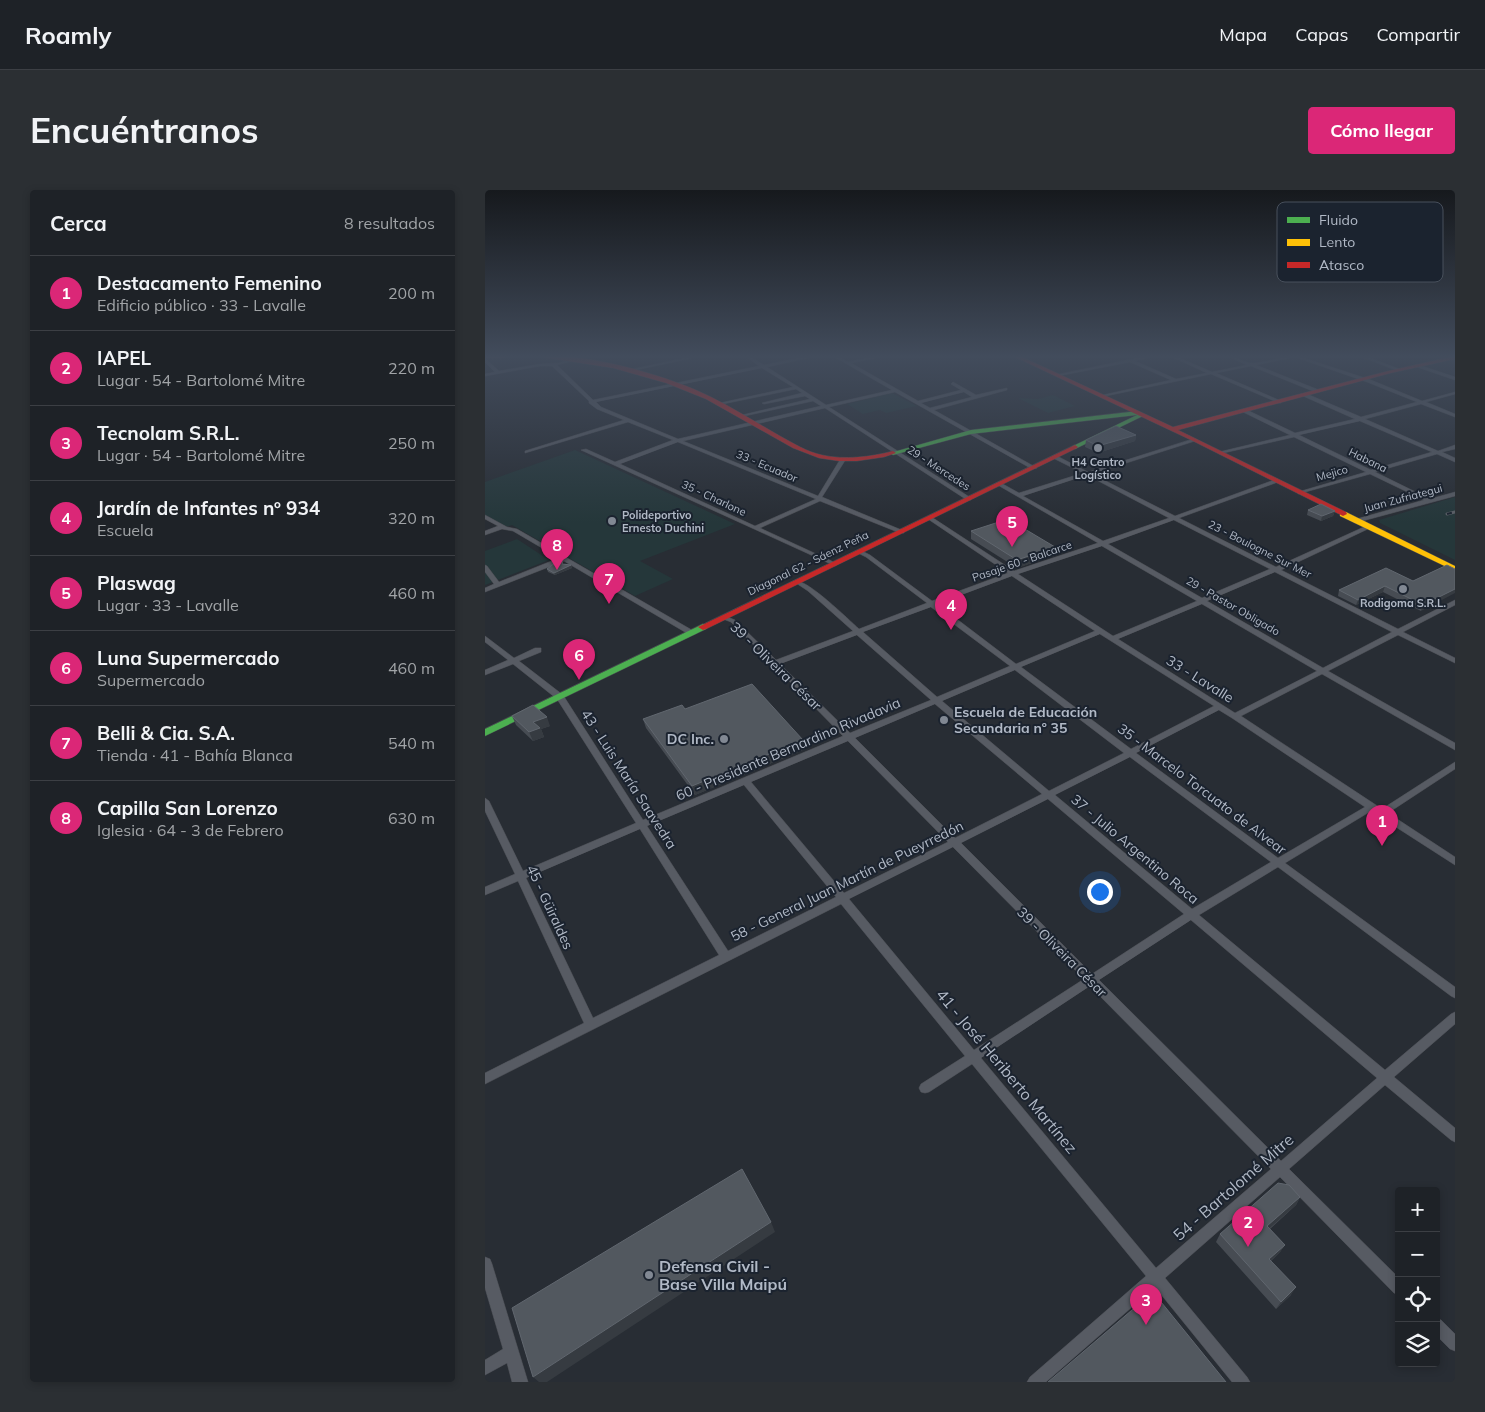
<!DOCTYPE html>
<html lang="es">
<meta charset="utf-8">
<style>
body{margin:0;font-family:Mulish,sans-serif;background:#2b2f33;color:#f1f3f6}
.controls{position:absolute;right:15px;bottom:15px;display:grid;overflow:hidden;border-radius:5px;box-shadow:0 2px 8px #0003}
.controls button{width:45px;height:45px;display:grid;place-items:center;padding:0;border:0;border-bottom:1px solid #3c3f44;background:#1e2227;color:#f1f3f6;font:25px sans-serif}
.you{position:absolute;left:614px;top:701px;width:18px;height:18px;margin:-12px;border:4px solid #fff;border-radius:50%;background:#1a73e8;box-shadow:0 0 0 8px #1a73e833}
.badge{display:grid;place-items:center;width:32px;height:32px;border-radius:50%;background:#db2777;color:#fff;font-size:16px;font-weight:700}
.pin{position:absolute;translate:-50% -41px;filter:drop-shadow(0 1px 2px #0008)}
.pin::after{content:'';position:absolute;top:26px;width:18px;height:15px;background:inherit;clip-path:polygon(0 0,100% 0,50% 100%)}
.list{margin:0;padding:0;list-style:none}
h2{display:flex;justify-content:space-between;align-items:center;height:65px;margin:0;padding:0 20px;font-size:21px}
h2 small{font-size:16px;font-weight:400;color:#a1a4a7}
.list li{display:grid;grid-template-columns:32px 1fr auto;gap:15px;align-items:center;box-sizing:border-box;height:75px;padding:0 20px;border-top:1px solid #3c3f44}
.list b{display:block;font-size:19px;white-space:nowrap}
.list p{margin:0;font-size:16px;white-space:nowrap;color:#a1a4a7}
.list em{font-size:16px;font-style:normal;color:#a1a4a7}
.icon{flex:none;width:28px;height:28px;fill:none;stroke:currentColor;stroke-width:2;stroke-linecap:round;stroke-linejoin:round}
.map{position:relative;flex:none;width:970px;height:1192px;overflow:hidden;border-radius:5px}
header{display:flex;align-items:center;gap:30px;box-sizing:border-box;height:70px;padding:0 25px;background:#1e2227;border-bottom:1px solid #3c3f44}
header strong{font-size:24px}
nav{display:flex;gap:28px;margin-inline-start:auto;font-size:18px}
.intro{display:flex;align-items:center;justify-content:space-between;box-sizing:border-box;height:120px;padding:0 30px}
h1{margin:0;font-size:35px}
.button{padding:12px 22px;border-radius:5px;background:#db2777;color:#fff;font-size:18px;font-weight:700}
main{display:flex;gap:30px;padding:0 30px}
aside{flex:1;background:#1e2227;border-radius:5px;box-shadow:0 2px 8px #0003}
.map>svg:first-child{display:block}
.green{fill:#25373a}
.lines{fill:none;stroke-linecap:round;stroke-linejoin:round}
.street-casing{stroke:#46494f;stroke-width:1}
.fast-casing{stroke:#46494f;stroke-width:1}
.slow-casing{stroke:#46494f;stroke-width:1}
.jam-casing{stroke:#46494f;stroke-width:1}
.street{fill:#575b63;fill-rule:evenodd}
.fast{fill:#4caf50;fill-rule:evenodd}
.slow{fill:#ffc107;fill-rule:evenodd}
.jam{fill:#c62828;fill-rule:evenodd}
.rail-casing{stroke:#5b5f66;stroke-width:3}
.rail{stroke:#1b232f;stroke-width:2;stroke-dasharray:5;stroke-linecap:butt}
.wall{fill:#474c53}
.shaded-wall{fill:#363b41}
.building{fill:#52585f;stroke:#61676f}
.poi-dot{fill:#818893;stroke:#1b232f;stroke-width:2}
.labels{text-anchor:middle;stroke-width:4;stroke-linejoin:round;paint-order:stroke}
.far-street-label{font-size:11px;fill:#b1b9c6;stroke:#1b232f}
.far-poi-label{font-size:11px;font-weight:bold;fill:#b1b9c6;stroke:#1b232f}
.street-label{font-size:14px;fill:#b1b9c6;stroke:#1b232f}
.poi-label{font-size:14px;font-weight:bold;fill:#b1b9c6;stroke:#1b232f;text-anchor:start}
.near-street-label{font-size:16px;fill:#b1b9c6;stroke:#1b232f}
.near-poi-label{font-size:16px;font-weight:bold;fill:#b1b9c6;stroke:#1b232f;text-anchor:start}
.key{fill:#1b232f;stroke:#48505c;stroke-width:1}
.key-label{font-size:14px;fill:#b1b9c6}
</style>
<header>
<strong>Roamly</strong>
<nav><a>Mapa</a><a>Capas</a><a>Compartir</a></nav>
</header>
<div class="intro"><h1>Encuéntranos</h1><a class="button">Cómo llegar</a></div>
<main>
<aside>
<h2>Cerca<small>8 resultados</small></h2>
<ul class="list">
<li><span class="badge">1</span><div><b>Destacamento Femenino</b><p>Edificio público · 33 - Lavalle</p></div><em>200 m</em></li>
<li><span class="badge">2</span><div><b>IAPEL</b><p>Lugar · 54 - Bartolomé Mitre</p></div><em>220 m</em></li>
<li><span class="badge">3</span><div><b>Tecnolam S.R.L.</b><p>Lugar · 54 - Bartolomé Mitre</p></div><em>250 m</em></li>
<li><span class="badge">4</span><div><b>Jardín de Infantes nº 934</b><p>Escuela</p></div><em>320 m</em></li>
<li><span class="badge">5</span><div><b>Plaswag</b><p>Lugar · 33 - Lavalle</p></div><em>460 m</em></li>
<li><span class="badge">6</span><div><b>Luna Supermercado</b><p>Supermercado</p></div><em>460 m</em></li>
<li><span class="badge">7</span><div><b>Belli &amp; Cia. S.A.</b><p>Tienda · 41 - Bahía Blanca</p></div><em>540 m</em></li>
<li><span class="badge">8</span><div><b>Capilla San Lorenzo</b><p>Iglesia · 64 - 3 de Febrero</p></div><em>630 m</em></li>
</ul>
</aside>
<div class="map">
<svg width="970" height="1192" viewBox="0 0 970 1192">
<rect width="100%" height="100%" fill="#282d34"/>
<path class="green" d="M407,203l25,13 -31,7 -6,-3 -17,4 -16,-10z
M568,205l22,11 -27,7 -30,-15 20,1z
M90,260l160,74 -95,37 33,18 -38,17 -123,-71 -5,2 -22,-11v-34z
M970,307v63l-75,-37 -1,-3z
M32,349l32,21 -64,25v-34z"/>
<g class="lines">
<g class="street-casing">
<path id="street" d="M100,166h6l-34,9 36,35 166,-34 -14,-10h4l15,9 44,-9h7l-2,1 -46,10 59,38 66,-15 -59,-34h5l10,6 28,-6v2l-25,5 67,38 43,-11 -10,-6 2,-2 23,13 31,-7v2l-73,20 103,58 -5,1 -137,-77 -66,15 142,91v2h-4l-142,-92 -142,33 135,55 23,-38h4l1,1 -24,38 82,34v2h-4l-80,-32 -60,27 78,36 -3,2 -2,-1 -252,-115 5,-1 29,13 58,-22 -45,-18 -103,31v-2l99,-31 -27,-11 -8,-6v-2l-37,-35h-12l-55,10v-2l10,-2 -10,-10v-4l14,13 41,-7 18,-1zM277,178l31,19 -73,16h-2v2l78,-16 6,4 -40,10 2,1 41,-8 5,3 -72,17 2,1 73,-16 8,5 -143,33 -77,-32 -5,-5zM479,202l8,5 -42,11 -9,-5zM193,252l138,57 -61,27 -135,-62z
M210,166h7l-71,15 -2,-1z
M662,166h7l-19,5 41,18 31,-6 -37,-17h5l37,16 35,-7 -20,-9c10,0 18,8 27,7 15,-1 29,-7 44,-7l73,24 51,21 33,-9v2l-29,8 29,12v3l-34,-13 -56,15 73,32 17,-6v4l-13,3 13,6v4l-18,-8 -62,18 55,27 25,-7v4l-100,27 -3,-2 1,-1 71,-20 -54,-26 -72,20v-2l68,-20 -72,-35 -75,17v-2l71,-17 -47,-23v-2h4l48,23 60,-14 -52,-23v-2h4l54,23 56,-15 -50,-20 -72,-25 -39,8 63,25v2h-4l-64,-26 -35,7 65,28v2h-2l-68,-29 -110,23v-1l2,-1 68,-15 -41,-18 -72,14 -2,-1zM875,231l72,31 -61,18 -72,-35z
M875,166h5l37,14 -4,1z
M934,175l36,12v3l-38,-13z
M708,249l5,1 -106,34 83,42 99,-36h4v2l-99,36 97,49 90,-41h4v2l-89,42 117,59 57,-29v5l-52,27 52,26v5l-57,-28 -70,36 127,72v7l-133,-76 -81,42 141,93 73,-47v7l-67,44 67,44v8l-84,-54 -86,52 170,124v11l-4,-2 -173,-129 -79,48 186,155 66,-56 4,-2v12l-61,53 61,51v14l-4,-2 -66,-55 -96,84 110,109v17l-5,-2 -114,-116 -115,101 82,99 3,5h-18l-77,-95 -109,95h-19l3,-5 116,-101 -174,-212 -43,28 -4,1 -4,-1 -2,-4 2,-4 44,-28 -124,-152 -356,180v-11l99,-50 -66,-142 -33,14v-8l30,-13 -30,-63v-13l4,3 34,70 113,-48 -79,-124 -44,-35 -28,11v-5l23,-10 -23,-18v-6l29,22 21,-10h6v4l-22,9 44,34 80,125 200,-84 -112,-114 -8,-3v-2l2,-1 10,4 41,40 77,-29 -45,-40 -12,-8v-2c12,-1 52,38 63,48l68,-26 -61,-46 -8,-4v-2h4l8,4 62,46 76,-28 -80,-54v-2l2,-1 84,55 84,-28 -102,-59 5,-1 18,10 64,-20 -30,-15 -1,-1 3,-2 33,17zM602,285l82,43 -66,23 -80,-45zM689,330l96,49 -68,29 -94,-54zM617,356l95,55 -84,35 -95,-62zM790,382l117,60 -69,36 -116,-67zM527,386l83,55 -79,33 -79,-60zM717,414l115,67 -82,42 -117,-74zM446,417l8,6 71,53 -73,31 -74,-65zM615,444l114,72 -83,43 -110,-82zM372,445l74,65 -81,33 -70,-69zM530,480l109,83 -75,38 -107,-90zM450,514l107,90 -87,44 -100,-100zM734,520l13,8 133,89 -87,51 -142,-105zM363,551l100,101 -104,51 -93,-111zM645,567l141,105 -79,47 -137,-114zM259,595l92,112 -108,54 -81,-125zM563,609l136,115 -92,60 -131,-131zM155,639l79,126 -126,63 -67,-140zM468,657l131,132 -110,71 -125,-151zM706,730l186,158 -96,83 -182,-181zM605,796l181,183 -115,99 -175,-210z
M0,325l22,12 10,2 180,104 -4,2h-3l-126,-74 -79,31v-4l9,-4 -9,-12v-7l2,1 12,16 60,-24 -46,-27 -11,-2 -17,6v-4l13,-5 -13,-7z
M0,1067l5,2 2,5 36,118h-16l-5,-19 -22,12v-15l18,-11 -18,-61z
M951,1128l5,2 14,14v17l-5,-2 -14,-14z"/>
</g>
<g class="fast-casing">
<path id="fast" d="M653,221l7,4 -70,34 -3,-2 1,-1 64,-31 -166,19 -78,21 -3,-2 81,-23z
M218,434l5,3 -2,2 -221,107v-7z"/>
</g>
<g class="slow-casing">
<path id="slow" d="M855,322h6l109,54v5l-115,-55z"/>
</g>
<g class="jam-casing">
<path id="jam" d="M0,166h22l-3,2h-19z
M50,166c50,-4 132,19 176,41 24,12 46,26 69,39 13,7 27,16 42,19 23,5 48,2 71,-4l3,2 -12,4 -27,4h-18l-20,-3 -26,-10 -87,-49 -40,-16 -53,-15z
M528,166h7l153,71 215,-56 66,-15 1,3 -64,14 -213,57 168,82 1,2 -4,2 -150,-75z
M590,255l3,2 -1,1 -371,181 -3,1 -5,-3z"/>
</g>
<use href="#street" class="street"/>
<use href="#fast" class="fast"/>
<use href="#slow" class="slow"/>
<use href="#jam" class="jam"/>
<g class="rail-casing">
<path id="rail" d="M962,324l8,-2"/>
</g>
<use href="#rail" class="rail"/>
</g>
<path class="wall" d="M651,245l-1,6 -37,12 -13,-6 1,-7z
M823,320l27,1 -2,5 -12,5 -14,-6z
M486,341l84,24 -38,13 -46,-29z
M78,370v4l8,1 1,3 -17,7 -7,-3 -1,-3z
M962,375l-26,46 -38,-19 -27,13 -18,-9 1,-6 74,-9z
M200,519l118,31 2,9 -110,46 -49,-67 -3,-9z
M27,526l38,10 -9,3 3,8 -11,4 -17,-16z
M815,1007l-4,8 -26,24 15,16 -5,7 -9,9 20,34 -15,14 -60,-67 4,-8z"/>
<path class="shaded-wall" d="M651,245l-1,6 -37,12v-7z
M850,321l-2,5 -12,5 1,-5z
M570,357v8l-38,13v-8z
M86,375l1,3 -17,7 -1,-2z
M900,396l-2,6 -27,13 2,-5z
M970,399v4l-34,18 2,-6z
M62,527l3,9 -9,3 3,8 -11,4 -4,-9 4,-10z
M318,550l2,9 -110,46 -3,-9z
M815,1007l-4,8 -33,29 4,-8z
M286,1032l4,10 -228,150h-8l-6,-5z
M800,1055l-5,7 -15,14 4,-7z
M811,1097l-5,8 -15,14 5,-7z"/>
<path class="building" d="M631,236l20,9 -38,11 -12,-6z
M836,314l14,7 -13,5 -14,-6z
M523,329l47,28 -38,13 -46,-29z
M78,370l-1,4 9,1 -17,8 -7,-4 5,-4z
M962,375l8,4v20l-32,16 -38,-19 -27,14 -19,-10 47,-22 27,13z
M267,494l51,56 -111,46 -49,-67 39,-14 3,4z
M48,515l14,12 -14,5 7,6 -11,4 -17,-16z
M257,979l29,53 -238,155 -21,-69z
M793,993l11,2 11,12 -33,29 18,19 -16,14 27,28 -15,15 -61,-68z
M668,1102l73,90h-178z"/>
<linearGradient id="sky" x2="0" y2="1"><stop stop-color="#16191d"/><stop offset="0.5" stop-color="#424c5c"/><stop offset="1" stop-color="#424c5c" stop-opacity="0"/></linearGradient>
<rect width="970" height="333" fill="url(#sky)"/>
<g class="poi-dot">
<circle cx="613" cy="258" r="5"/>
<circle cx="127" cy="331" r="5"/>
<circle cx="918" cy="399" r="5"/>
<circle cx="459" cy="530" r="5"/>
<circle cx="239" cy="549" r="5"/>
<circle cx="164" cy="1085" r="5"/>
</g>
<g class="labels">
<g class="far-street-label">
<text transform="translate(883 270) rotate(26)" y="4">Habana</text>
<text transform="translate(282 276) rotate(23)" y="4">33 - Ecuador</text>
<text transform="translate(454 278) rotate(33)" y="4">29 - Mercedes</text>
<text transform="translate(847 283) rotate(-16)" y="4">Mejico</text>
<text transform="translate(229 308) rotate(25)" y="4">35 - Charlone</text>
<text transform="translate(918 308) rotate(-15)" y="4">Juan Zufriategui</text>
<text transform="translate(775 359) rotate(27)" y="4">23 - Boulogne Sur Mer</text>
<text transform="translate(537 371) rotate(-19)" y="4">Pasaje 60 - Balcarce</text>
<text transform="translate(323 373) rotate(-26)" y="4">Diagonal 62 - Sáenz Peña</text>
<text transform="translate(748 416) rotate(30)" y="4">29 - Pastor Obligado</text>
</g>
<g class="far-poi-label">
<text x="613" y="276">H4 Centro<tspan x="613" dy="13">Logístico</tspan></text>
<text x="137" y="329" text-anchor="start">Polideportivo<tspan x="137" dy="13">Ernesto Duchini</tspan></text>
<text x="918" y="417">Rodigoma S.R.L.</text>
</g>
<g class="street-label">
<text transform="translate(291 476) rotate(44)" y="5">39 - Oliveira César</text>
<text transform="translate(715 489) rotate(32)" y="5">33 - Lavalle</text>
<text transform="translate(303 559) rotate(-23)" y="5">60 - Presidente Bernardino Rivadavia</text>
<text transform="translate(144 589) rotate(57)" y="5">43 - Luis María Saavedra</text>
<text transform="translate(717 599) rotate(37)" y="5">35 - Marcelo Torcuato de Alvear</text>
<text transform="translate(650 659) rotate(40)" y="5">37 - Julio Argentino Roca</text>
<text transform="translate(362 691) rotate(-26)" y="5">58 - General Juan Martín de Pueyrredón</text>
<text transform="translate(65 717) rotate(65)" y="5">45 - Güiraldes</text>
<text transform="translate(577 762) rotate(45)" y="5">39 - Oliveira César</text>
</g>
<g class="poi-label">
<text x="469" y="527">Escuela de Educación<tspan x="469" dy="16">Secundaria nº 35</tspan></text>
<text x="229" y="554" text-anchor="end">DC Inc.</text>
</g>
<g class="near-street-label">
<text transform="translate(522 881) rotate(50)" y="6">41 - José Heriberto Martínez</text>
<text transform="translate(748 997) rotate(-41)" y="6">54 - Bartolomé Mitre</text>
</g>
<g class="near-poi-label">
<text x="174" y="1082">Defensa Civil -<tspan x="174" dy="18">Base Villa Maipú</tspan></text>
</g>
</g>
<rect x="792" y="12" width="166" height="80" rx="8" class="key"/>
<rect x="802" y="27" width="23" height="6" fill="#4caf50"/>
<rect x="802" y="49" width="23" height="7" fill="#ffc107"/>
<rect x="802" y="72" width="23" height="6" fill="#c62828"/>
<g class="key-label">
<text x="834" y="35">Fluido</text>
<text x="834" y="57">Lento</text>
<text x="834" y="80">Atasco</text>
</g>
</svg>
<div class="controls">
<button>+</button>
<button>−</button>
<button><svg class="icon" aria-label="locate" viewBox="0 0 24 24"><circle cx="12" cy="12" r="6"/><path d="M12 2v4M12 18v4M2 12h4M18 12h4"/></svg></button>
<button><svg class="icon" aria-label="layers" viewBox="0 0 24 24"><path d="M12 4l9 5-9 5-9-5zM3 14l9 5 9-5"/></svg></button>
</div>
<div class="you"></div>
<div class="pin badge" style="left:897px;top:656px">1</div>
<div class="pin badge" style="left:763px;top:1057px">2</div>
<div class="pin badge" style="left:661px;top:1135px">3</div>
<div class="pin badge" style="left:466px;top:440px">4</div>
<div class="pin badge" style="left:527px;top:357px">5</div>
<div class="pin badge" style="left:94px;top:490px">6</div>
<div class="pin badge" style="left:124px;top:414px">7</div>
<div class="pin badge" style="left:72px;top:380px">8</div>
</div>
</main>
